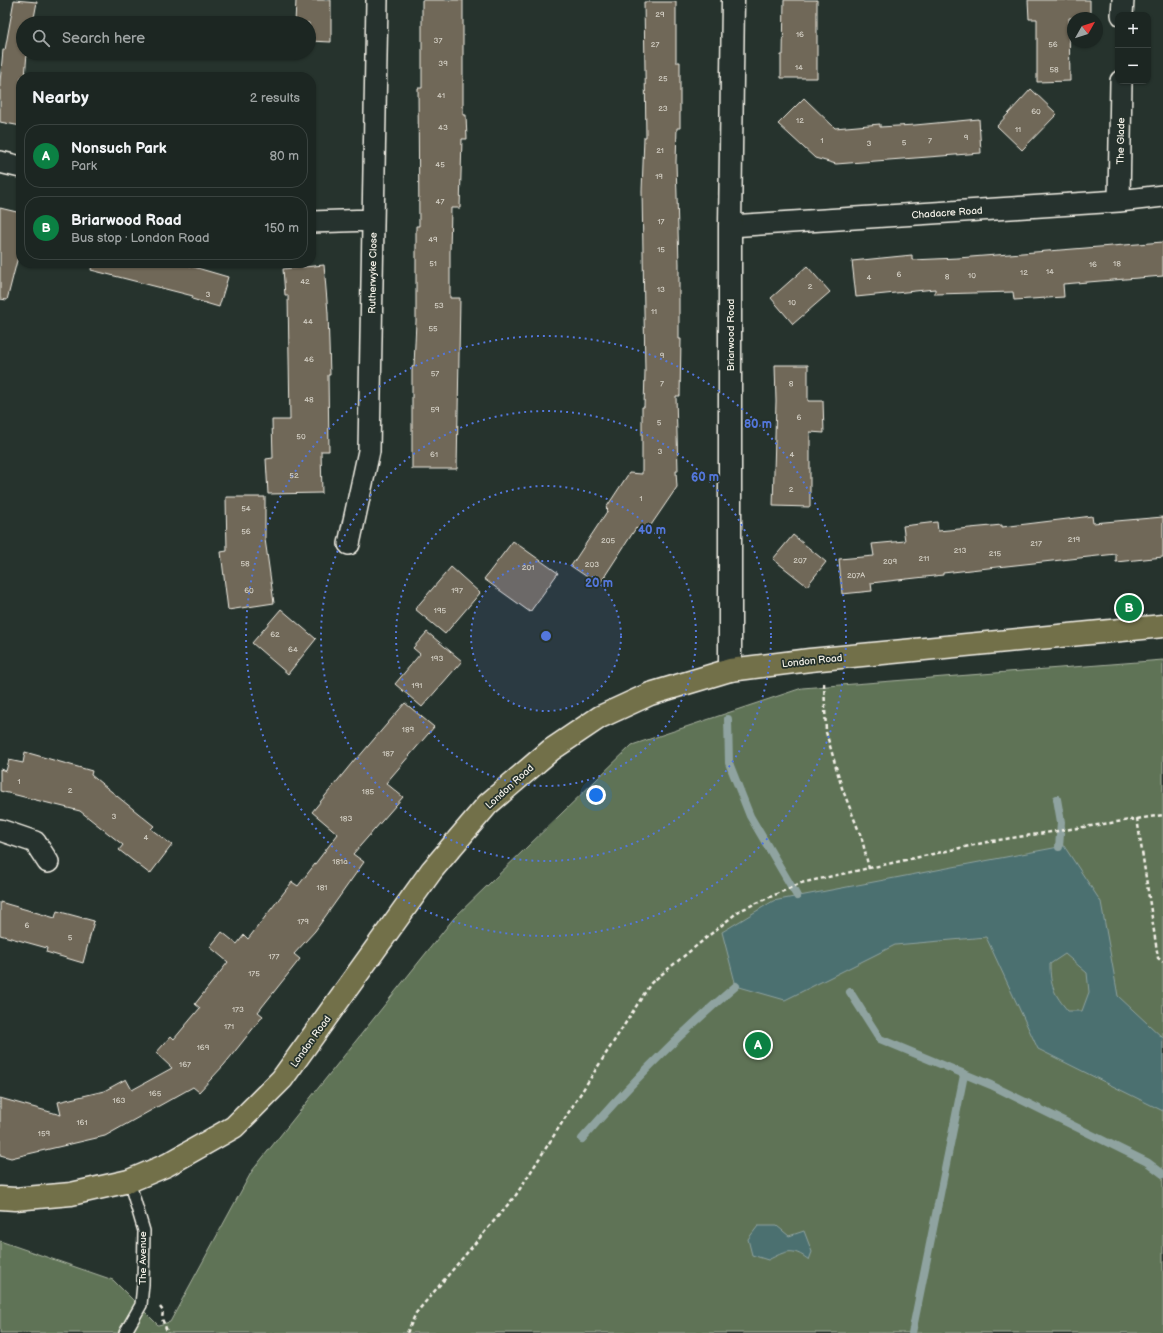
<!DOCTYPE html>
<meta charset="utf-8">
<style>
body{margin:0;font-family:"Balsamiq Sans",sans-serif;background:#29322f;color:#f1f3f6}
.controls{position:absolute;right:12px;top:12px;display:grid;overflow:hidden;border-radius:8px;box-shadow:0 1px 3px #0004}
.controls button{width:36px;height:36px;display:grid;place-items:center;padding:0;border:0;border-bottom:1px solid #3a4340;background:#1c2622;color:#f1f3f6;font:20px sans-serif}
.compass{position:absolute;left:1067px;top:12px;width:36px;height:36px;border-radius:50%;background:#1c2622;box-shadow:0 1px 3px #0004;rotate:51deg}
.you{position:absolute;left:596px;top:795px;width:14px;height:14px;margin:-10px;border:3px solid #fff;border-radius:50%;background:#1a73e8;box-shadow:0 0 0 6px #1a73e833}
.badge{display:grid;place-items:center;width:26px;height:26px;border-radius:50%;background:#0b8043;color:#fff;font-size:13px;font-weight:700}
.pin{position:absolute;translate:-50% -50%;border:2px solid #fff;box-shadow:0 1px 4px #0006}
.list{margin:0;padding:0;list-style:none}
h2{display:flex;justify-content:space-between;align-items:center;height:52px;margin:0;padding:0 16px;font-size:17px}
h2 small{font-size:13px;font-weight:400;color:#a0a5a5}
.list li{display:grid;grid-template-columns:26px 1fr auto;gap:12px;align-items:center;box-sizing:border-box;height:64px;margin:0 8px 8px;padding:0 8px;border:1px solid #3a4340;border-radius:16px}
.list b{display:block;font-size:15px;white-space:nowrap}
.list p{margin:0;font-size:13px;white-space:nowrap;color:#a0a5a5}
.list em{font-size:13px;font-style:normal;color:#a0a5a5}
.icon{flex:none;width:22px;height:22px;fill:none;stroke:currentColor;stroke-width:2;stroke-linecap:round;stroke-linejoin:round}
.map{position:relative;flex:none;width:1163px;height:1333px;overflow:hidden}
.search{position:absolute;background:#1c2622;box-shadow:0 1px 3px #0004;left:16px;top:16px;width:300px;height:44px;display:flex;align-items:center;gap:10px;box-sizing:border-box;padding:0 14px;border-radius:22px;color:#a0a5a5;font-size:15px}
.panel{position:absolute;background:#1c2622;box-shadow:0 1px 3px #0004;left:16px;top:72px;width:300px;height:196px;border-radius:16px}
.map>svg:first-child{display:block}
.green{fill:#5e7357;stroke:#a9b2a0}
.water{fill:#4b6f70;stroke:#8fa3a0;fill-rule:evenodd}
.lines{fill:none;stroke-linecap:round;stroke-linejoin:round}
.stream{stroke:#8fa3a0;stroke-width:8}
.building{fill:#706858;stroke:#f4f1e8}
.lane-casing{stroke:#f4f1e8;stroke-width:14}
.street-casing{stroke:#f4f1e8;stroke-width:24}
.secondary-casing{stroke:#f4f1e8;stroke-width:25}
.highway-casing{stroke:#f4f1e8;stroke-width:25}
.path{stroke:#f4f1e8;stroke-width:2.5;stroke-dasharray:4 3;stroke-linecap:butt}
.lane{stroke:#26332d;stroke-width:11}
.street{stroke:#26332d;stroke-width:21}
.secondary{stroke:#26332d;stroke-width:22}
.highway{stroke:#726f4a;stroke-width:22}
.ring{fill:none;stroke:#5377dc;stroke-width:2;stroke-dasharray:2 4}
.labels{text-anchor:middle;stroke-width:3.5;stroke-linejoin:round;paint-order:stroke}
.number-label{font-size:8px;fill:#d3cfc4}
.street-label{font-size:10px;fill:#f4f1e8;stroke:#26332d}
.centre{fill:#5377dc;stroke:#26332d;stroke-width:2}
.ring-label{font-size:12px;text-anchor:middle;font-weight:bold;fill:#5377dc;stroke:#26332d;stroke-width:3.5;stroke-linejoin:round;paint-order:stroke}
</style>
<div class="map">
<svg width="1163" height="1333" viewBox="0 0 1163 1333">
<rect width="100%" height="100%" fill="#26332d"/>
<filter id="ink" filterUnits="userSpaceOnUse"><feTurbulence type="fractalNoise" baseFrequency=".025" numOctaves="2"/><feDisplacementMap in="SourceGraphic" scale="8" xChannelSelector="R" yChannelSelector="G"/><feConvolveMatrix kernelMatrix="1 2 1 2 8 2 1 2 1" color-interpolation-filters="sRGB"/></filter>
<g filter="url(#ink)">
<path class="green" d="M1163,660v673h-1163v-92l113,39 45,45 12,-3 82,-151 202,-253 178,-173 170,-57z"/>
<path class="water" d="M1064,846l37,56 17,94 45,42v73l-125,-62 -52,-112 -91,8 -110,55 -49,-14 -14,-54 51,-31zM1065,954l22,19 2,19 -7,19h-14c-14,-17 -18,-25 -18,-47z
M758,1226h19l12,10 15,-5 8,21 -3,8c-17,-13 -23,-9 -41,0l-16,-5 -4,-16z"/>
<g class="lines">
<path class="stream" d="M728,719l1,44 21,53 47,80
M1057,799l4,23 -2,25
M850,992l30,47 111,46 156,77 16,12
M582,1139c48,-55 98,-106 154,-153
M912,1333l52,-258"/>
</g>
<path class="building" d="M14,0l23,2 -4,21h-10v30h4l-2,24h-4v49l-21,-4v-40l3,-32h2z
M296,0h35v42l-22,-1v-18h-14z
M422,0h41v115h3l1,24h-5l-2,69h-9l-1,44v46h10l-3,171h-45v-103h2l2,-45v-95h3l-1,-138h4z
M784,0h33v78h-36v-23h2z
M1028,0h62v17l-21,1 1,63 -33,1v-63h-8z
M644,2h32v60h4v66h-3l-1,34 3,102v75h2l-1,57h-4l2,75h-2l1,16 -32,47 -9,-6 -37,57 -28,-19 37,-56 -2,-2 23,-35 13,1v-67h2l1,-36 -3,-180 2,-54h2z
M1031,89l26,25 -35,36 -25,-24z
M804,98l31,30 45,-4v3l35,-2 64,-6 2,34 -145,11 -21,-6 -37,-34z
M0,208l21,5v32l-14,55 -7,-1z
M1163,242v34l-100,8 1,13 -50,3 -1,-8 -78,2v-5l-79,8 -4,-36 60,-6v5l46,-2z
M92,263h88l48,14 -9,30 -27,-8 1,-3 -102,-26z
M324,265l4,48 2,62h-2l1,76h-8l1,42 -54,1 -2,-35 7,-1 -1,-38h18l-2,-125h-3l-2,-26z
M807,266l23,26 -37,32 -22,-26z
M775,365h33v36h15l1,32 -14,-1v75l-37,-1 3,-105z
M226,497h39v42l9,64 -46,7 -7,-58 6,-1z
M1092,516l1,7 70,-6v40l-47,5v-8l-137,15 -36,4v2l-72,8 1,8 -30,3 -3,-35 35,-3 -2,-12 33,-3 -2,-15 34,-4 1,9 64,-6v2z
M793,535l33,27 -19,24 -34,-27z
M513,541l45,32 -28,39 -46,-33z
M451,567l29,26 -35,41 -30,-25z
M281,609l35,30 -28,35 -36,-31z
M427,632l35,29 -40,46 -27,-23 25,-30 -7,-6z
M405,703l29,24 -48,56 17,14 -50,57 11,8 -49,69 -21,23 6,5 -42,53 5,4 -39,49 -25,27 -6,-5 -88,49 -94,22 -11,-3v-57l61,17 -3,-13 46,-11 22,-12 6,11 40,-22 -16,-15 15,-17 3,3 26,-31 -5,-4 33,-42 -18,-15 12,-15 15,12 7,-9 4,4 44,-57 6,4 40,-52 -26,-22 44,-54 1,1z
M25,752l67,19 -1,4 63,51 -3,3 21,16 -22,29 -31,-24 4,-5 -43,-34 -80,-20v-22l6,2 3,-11 14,3z
M0,902l55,16 2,-7 37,10 -11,42 -37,-11 1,-4 -47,-13z"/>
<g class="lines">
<g class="lane-casing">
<path id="lane" d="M125,1333l16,-28 2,-21 1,-53 -15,-50"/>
</g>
<g class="street-casing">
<path id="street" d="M1122,15l1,-15
M0,162l21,5
M1119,201l2,-120
M311,222l61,-2
M730,226l389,-25 44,-5
M349,544l20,-93 8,-451
M0,830l35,12 13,20"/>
</g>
<g class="secondary-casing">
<path id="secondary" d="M730,670v-444l3,-226"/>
</g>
<g class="highway-casing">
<path id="highway" d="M0,1198l15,1 56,-5 58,-13 38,-16 67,-38 48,-48 150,-209 56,-66 63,-54 49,-33 50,-23 80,-24 80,-10 353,-34"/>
</g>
<path class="path" d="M824,683l2,49 16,56 20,51 7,30
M1137,818l21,140 5,4
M160,1307l3,4 -1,8 6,14
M407,1333l9,-20 100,-118 135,-212 88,-72 62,-28 191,-42 171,-26"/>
<use href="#lane" class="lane"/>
<use href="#street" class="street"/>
<use href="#secondary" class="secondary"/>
<use href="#highway" class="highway"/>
</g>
</g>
<circle cx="546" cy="636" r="75" fill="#5377dc" fill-opacity=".12"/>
<g class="ring">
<circle cx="546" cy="636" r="75"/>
<circle cx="546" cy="636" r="150"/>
<circle cx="546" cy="636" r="225"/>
<circle cx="546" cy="636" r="300"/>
</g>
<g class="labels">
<g class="number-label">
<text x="660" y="17">29</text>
<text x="800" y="37">16</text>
<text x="438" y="43">37</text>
<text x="655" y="47">27</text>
<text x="1053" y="47">56</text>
<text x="443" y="66">39</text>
<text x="799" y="70">14</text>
<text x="1054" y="72">58</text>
<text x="663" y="81">25</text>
<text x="441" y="98">41</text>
<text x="663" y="111">23</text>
<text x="1036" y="114">60</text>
<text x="800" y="123">12</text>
<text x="443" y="130">43</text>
<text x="1018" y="132">11</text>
<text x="966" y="140">9</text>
<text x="822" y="143">1</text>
<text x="930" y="143">7</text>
<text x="904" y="145">5</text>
<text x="869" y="146">3</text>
<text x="660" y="153">21</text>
<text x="440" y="167">45</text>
<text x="659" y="179">19</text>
<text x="440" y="204">47</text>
<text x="661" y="224">17</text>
<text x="433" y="242">49</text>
<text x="661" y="252">15</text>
<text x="433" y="266">51</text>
<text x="1117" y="266">18</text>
<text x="1093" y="267">16</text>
<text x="1050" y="274">14</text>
<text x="1024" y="275">12</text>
<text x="899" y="277">6</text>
<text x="972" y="278">10</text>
<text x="947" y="279">8</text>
<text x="869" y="280">4</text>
<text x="305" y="284">42</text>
<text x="810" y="289">2</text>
<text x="661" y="292">13</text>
<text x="208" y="297">3</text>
<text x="792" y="305">10</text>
<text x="439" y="308">53</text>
<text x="654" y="314">11</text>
<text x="308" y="324">44</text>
<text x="433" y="331">55</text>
<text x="662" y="358">9</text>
<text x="309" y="362">46</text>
<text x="435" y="376">57</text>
<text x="662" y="386">7</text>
<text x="791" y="386">8</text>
<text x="309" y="402">48</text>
<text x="435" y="412">59</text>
<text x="799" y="420">6</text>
<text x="659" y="425">5</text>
<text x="301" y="439">50</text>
<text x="660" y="454">3</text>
<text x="434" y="457">61</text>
<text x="792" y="457">4</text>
<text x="294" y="478">52</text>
<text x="791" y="492">2</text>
<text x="641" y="501">1</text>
<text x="246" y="511">54</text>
<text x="246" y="534">56</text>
<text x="1074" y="542">219</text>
<text x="608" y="543">205</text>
<text x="1036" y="546">217</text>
<text x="960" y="553">213</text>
<text x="995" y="556">215</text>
<text x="924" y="561">211</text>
<text x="800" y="563">207</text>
<text x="890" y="564">209</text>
<text x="245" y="566">58</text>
<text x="592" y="567">203</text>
<text x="528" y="570">201</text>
<text x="856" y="578">207A</text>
<text x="249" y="593">60</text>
<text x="457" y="593">197</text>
<text x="440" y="613">195</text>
<text x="275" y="637">62</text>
<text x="293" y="652">64</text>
<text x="437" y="661">193</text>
<text x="417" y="688">191</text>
<text x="408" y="732">189</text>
<text x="388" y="756">187</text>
<text x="19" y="784">1</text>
<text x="70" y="793">2</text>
<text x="368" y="794">185</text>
<text x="114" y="819">3</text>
<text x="346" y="821">183</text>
<text x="146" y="840">4</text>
<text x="340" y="864">181a</text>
<text x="322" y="890">181</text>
<text x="303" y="924">179</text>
<text x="27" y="928">6</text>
<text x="70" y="940">5</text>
<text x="274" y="959">177</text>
<text x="254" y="976">175</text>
<text x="238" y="1012">173</text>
<text x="229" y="1029">171</text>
<text x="203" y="1050">169</text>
<text x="185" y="1067">167</text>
<text x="155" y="1096">165</text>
<text x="119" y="1103">163</text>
<text x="82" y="1125">161</text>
<text x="44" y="1136">159</text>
</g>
<g class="street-label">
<text transform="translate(1120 141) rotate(-89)" y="4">The Glade</text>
<text transform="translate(947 212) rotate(-4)" y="4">Chadacre Road</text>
<text transform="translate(372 273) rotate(-89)" y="4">Rutherwyke Close</text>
<text transform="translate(730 335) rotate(-90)" y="4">Briarwood Road</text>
<text transform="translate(812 660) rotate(-6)" y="4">London Road</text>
<text transform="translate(509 786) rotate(-42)" y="4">London Road</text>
<text transform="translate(310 1041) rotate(-54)" y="4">London Road</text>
<text transform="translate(142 1258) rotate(-90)" y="4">The Avenue</text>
</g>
</g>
<circle cx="546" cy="636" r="6" class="centre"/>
<g class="ring-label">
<text x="758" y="428">80 m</text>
<text x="705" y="481">60 m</text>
<text x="652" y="534">40 m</text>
<text x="599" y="587">20 m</text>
</g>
</svg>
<div class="controls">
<button>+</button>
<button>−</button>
</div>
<svg class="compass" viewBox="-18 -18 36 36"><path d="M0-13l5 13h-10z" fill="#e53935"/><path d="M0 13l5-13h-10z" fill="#a0a5a5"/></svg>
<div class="you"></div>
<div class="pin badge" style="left:758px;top:1045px">A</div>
<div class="pin badge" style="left:1129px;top:608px">B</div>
<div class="search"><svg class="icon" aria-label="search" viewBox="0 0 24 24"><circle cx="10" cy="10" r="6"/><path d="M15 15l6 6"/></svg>Search here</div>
<section class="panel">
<h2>Nearby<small>2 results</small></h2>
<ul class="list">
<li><span class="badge">A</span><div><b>Nonsuch Park</b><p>Park</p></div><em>80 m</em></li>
<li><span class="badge">B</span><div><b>Briarwood Road</b><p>Bus stop · London Road</p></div><em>150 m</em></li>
</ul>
</section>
</div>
